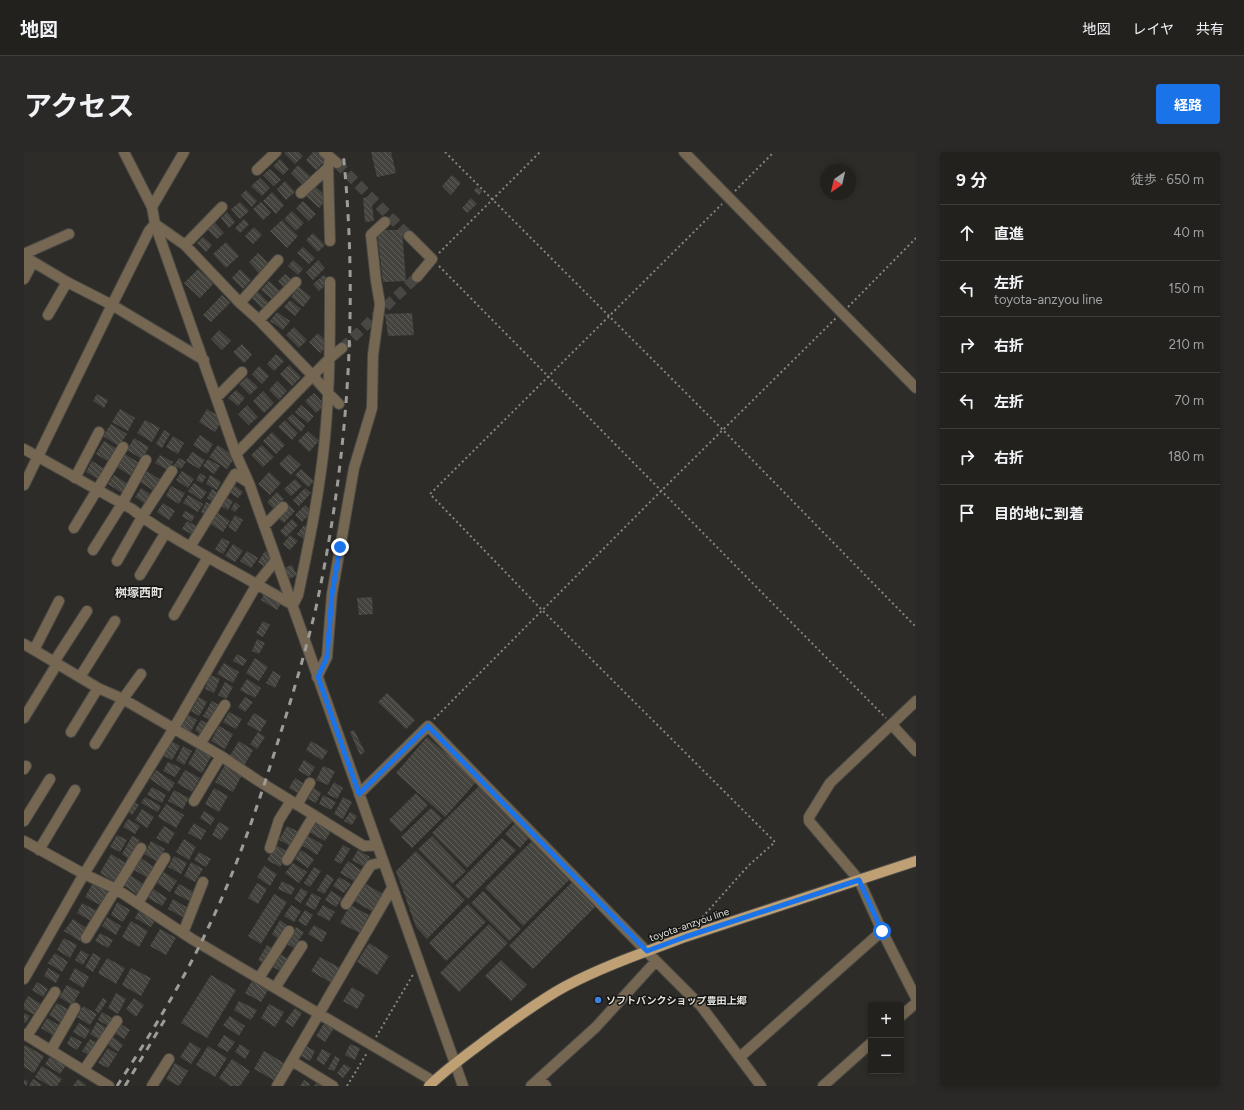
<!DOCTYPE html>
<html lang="ja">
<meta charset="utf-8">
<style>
body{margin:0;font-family:Figtree,"Noto Sans JP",sans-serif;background:#2a2927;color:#f1f3f6}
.controls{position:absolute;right:12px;bottom:12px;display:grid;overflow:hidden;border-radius:4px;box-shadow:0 2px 6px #0003}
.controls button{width:36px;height:36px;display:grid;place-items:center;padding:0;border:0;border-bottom:1px solid #3f3e3c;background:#22211e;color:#f1f3f6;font:20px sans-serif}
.compass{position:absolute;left:796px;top:12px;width:36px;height:36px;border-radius:50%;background:#22211e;box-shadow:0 2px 6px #0003;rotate:214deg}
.stop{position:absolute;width:12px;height:12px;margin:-9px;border:3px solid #1a73e8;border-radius:50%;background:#fff}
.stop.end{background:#1a73e8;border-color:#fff;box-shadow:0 1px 4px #0008}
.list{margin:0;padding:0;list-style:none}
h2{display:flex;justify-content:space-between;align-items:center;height:52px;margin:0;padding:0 16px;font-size:17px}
h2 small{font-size:13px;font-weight:400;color:#a2a3a4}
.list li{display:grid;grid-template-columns:26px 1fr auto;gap:12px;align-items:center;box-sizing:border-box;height:56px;padding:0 16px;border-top:1px solid #3f3e3c}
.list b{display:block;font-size:15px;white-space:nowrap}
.list p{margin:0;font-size:13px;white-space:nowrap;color:#a2a3a4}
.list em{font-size:13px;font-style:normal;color:#a2a3a4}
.icon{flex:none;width:22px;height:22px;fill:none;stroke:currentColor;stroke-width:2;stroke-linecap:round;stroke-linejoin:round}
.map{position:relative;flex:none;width:892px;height:934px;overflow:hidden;border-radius:4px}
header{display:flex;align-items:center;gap:24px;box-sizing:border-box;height:56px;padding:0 20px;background:#22211e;border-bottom:1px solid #3f3e3c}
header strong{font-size:19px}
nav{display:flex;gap:22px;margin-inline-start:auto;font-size:14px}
.intro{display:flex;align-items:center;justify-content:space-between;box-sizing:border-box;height:96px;padding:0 24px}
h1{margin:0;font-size:28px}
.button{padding:10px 18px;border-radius:4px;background:#1a73e8;color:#fff;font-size:14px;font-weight:700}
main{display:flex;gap:24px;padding:0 24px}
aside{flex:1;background:#22211e;border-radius:4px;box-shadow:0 2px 6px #0003}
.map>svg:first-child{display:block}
.building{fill:url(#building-back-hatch)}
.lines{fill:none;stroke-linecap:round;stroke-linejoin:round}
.minor-tunnel{stroke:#484743;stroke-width:10;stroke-dasharray:10 5;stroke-linecap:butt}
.minor-casing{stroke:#4a4945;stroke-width:12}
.major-casing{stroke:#4a4945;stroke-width:12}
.path{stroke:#868581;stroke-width:2;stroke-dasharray:2 3;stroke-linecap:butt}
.minor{stroke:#756752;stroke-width:10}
.major{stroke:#bea074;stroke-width:10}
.rail{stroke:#9d9c98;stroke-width:3;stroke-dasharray:7 7;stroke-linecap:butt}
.route{stroke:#1a73e8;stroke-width:5}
.shop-dot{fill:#3f7fe0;stroke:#151513;stroke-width:1.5}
.labels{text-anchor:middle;stroke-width:3;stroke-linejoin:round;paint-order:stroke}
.street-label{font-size:10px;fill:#e1e0dd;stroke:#151513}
.poi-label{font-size:10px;font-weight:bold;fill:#e1e0dd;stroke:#151513;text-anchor:start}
.quarter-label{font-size:12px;font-weight:bold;fill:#e1e0dd;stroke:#151513}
</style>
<header>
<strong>地図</strong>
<nav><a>地図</a><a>レイヤ</a><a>共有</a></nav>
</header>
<div class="intro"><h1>アクセス</h1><a class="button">経路</a></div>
<main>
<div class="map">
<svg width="892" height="934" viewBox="0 0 892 934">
<defs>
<pattern id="building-back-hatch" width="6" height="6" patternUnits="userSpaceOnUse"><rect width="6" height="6" fill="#44433e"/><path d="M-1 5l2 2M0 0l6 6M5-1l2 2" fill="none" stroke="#5f5e59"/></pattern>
</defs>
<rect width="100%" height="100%" fill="#2d2c28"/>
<path class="building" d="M262,0h13l4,4 -8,8 -11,-11z
M289,0h5l8,8 -10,10 -10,-10z
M347,0h20l5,21 -19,4z
M256,7l9,10 -6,6 -10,-9z
M274,13l12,11 -8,8 -11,-11z
M246,17l11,11 -7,6 -11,-11z
M428,23l9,8 -10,12 -9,-9z
M236,26l10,10 -8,8 -11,-10z
M261,29l10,11 -9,8 -9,-11z
M291,34l13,12 -9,10 -13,-12z
M453,35l5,4 -3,4 -5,-4z
M222,38l11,11 -5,6 -11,-12z
M248,40l12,13 -8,9 -13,-13z
M347,45l3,24 -9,1 -2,-24z
M447,46l6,6 -10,9 -5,-5z
M279,49l13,13 -7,7 -13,-13z
M216,50l9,9 -9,8 -9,-10z
M237,50l10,11 -8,7 -10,-11z
M268,59l12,12 -8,8 -12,-12z
M203,60l8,10 -6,6 -8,-10z
M220,67l5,5 -9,9 -5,-5z
M258,68l16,16 -11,12 -17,-17z
M190,70l10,11 -7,6 -10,-10z
M230,75l8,8 -9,9 -8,-8z
M353,78h25l4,51 -23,1z
M289,81l12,12 -7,7 -12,-12z
M179,85l9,8 -6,7 -9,-9z
M202,90l13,14 -13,12 -13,-14z
M279,95l12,11 -6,6 -12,-11z
M234,101l11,11 -10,9 -10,-11z
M269,108l10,9 -5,6 -10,-9z
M294,108l7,8 -12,12 -7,-8z
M174,117l16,14 -14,15 -16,-15z
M216,117l11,11 -8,9 -11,-11z
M261,122l6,5 -7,8 -6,-6z
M300,123l6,7 -11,9 -6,-7z
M245,129l11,10 -7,9 -12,-10z
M275,135l12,10 -8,10 -12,-10z
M233,139l12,12 -6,6 -12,-12z
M198,143l8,8 -19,19 -8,-7z
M266,148l11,9 -6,7 -11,-9z
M253,160l13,9 -7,9 -13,-9z
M388,161l2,22 -26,1 -3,-22z
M270,175l13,13 -8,8 -13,-13z
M195,178l12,11 -9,9 -11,-11z
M294,181l11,11 -9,9 -11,-11z
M218,192l10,11 -8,8 -11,-11z
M252,202l8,7 -10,10 -7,-7z
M265,213l12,12 -9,9 -12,-12z
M235,214l10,10 -7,8 -10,-10z
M223,225l11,10 -8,8 -11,-11z
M253,229l10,10 -8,9 -10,-10z
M212,238l9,8 -7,8 -10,-8z
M239,239l11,12 -10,10 -11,-12z
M290,241l11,12 -9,8 -11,-12z
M73,242l11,6 -4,8 -11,-7z
M223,253l11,12 -9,8 -11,-11z
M277,253l13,11 -6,7 -13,-11z
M96,257l15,9 -7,13 -16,-9z
M183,257l16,10 -8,13 -16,-10z
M268,262l13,12 -4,6 -14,-13z
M121,268l15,8 -8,14 -15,-9z
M261,268l13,13 -6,7 -14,-13z
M87,272l16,10 -8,12 -16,-10z
M140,278l6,4 -8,14 -6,-4z
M284,279l11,10 -10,11 -11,-11z
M248,280l13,13 -9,9 -13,-13z
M176,283l13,9 -6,10 -14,-9z
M149,284l11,7 -6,11 -12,-7z
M110,286l15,9 -7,12 -15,-9z
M80,289l13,8 -8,13 -13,-8z
M194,293l17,12 -8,12 -18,-12z
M238,293l12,12 -11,10 -12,-12z
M168,300l13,8 -6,9 -13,-8z
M101,302l14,9 -8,13 -14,-9z
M265,302l12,11 -10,10 -12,-11z
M136,303l13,7 -5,8 -13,-7z
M155,306l7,4 -5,7 -7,-4z
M184,307l12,7 -6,8 -11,-8z
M68,309l13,8 -7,10 -12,-7z
M277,317l13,12 -6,6 -13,-12z
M123,319l14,9 -7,11 -14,-9z
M158,319l12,8 -6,9 -12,-8z
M245,320l12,11 -11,12 -12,-11z
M176,321l6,4 -4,6 -6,-3z
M90,323l14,9 -6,9 -14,-9z
M186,323l11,7 -4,8 -11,-6z
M271,327l7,7 -11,10 -7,-7z
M170,331l13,9 -6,8 -13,-9z
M210,333l9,7 -5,6 -9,-6z
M147,334l14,7 -6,11 -13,-8z
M117,336l12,8 -6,9 -12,-8z
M281,336l6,5 -12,13 -6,-6z
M188,337l6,4 -5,9 -6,-4z
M253,340l7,7 -10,10 -7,-7z
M164,343l15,9 -5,8 -15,-9z
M202,345l7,4 -5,9 -7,-4z
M182,350l6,3 -6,11 -5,-4z
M211,350l5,4 -5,6 -4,-3z
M139,351l12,8 -6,9 -12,-8z
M265,353l6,6 -11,12 -6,-5z
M281,353l7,7 -10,10 -7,-7z
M161,359l10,5 -4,6 -9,-6z
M192,360l14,9 -7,11 -14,-9z
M211,363l8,5 -7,12 -8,-5z
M268,367l6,6 -12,12 -6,-6z
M163,369l11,6 -5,8 -11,-6z
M280,373l7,5 -7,9 -7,-5z
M266,383l8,6 -8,9 -7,-6z
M198,386l8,4 -7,12 -8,-5z
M209,392l10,7 -8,11 -10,-6z
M223,399l11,7 -7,10 -11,-7z
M241,399l7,4 -7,12 -7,-5z
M268,413l5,10 -8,4 -5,-11z
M242,438l17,10 -6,10 -16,-10z
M348,445l1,17 -14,1 -2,-17z
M239,469l7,4 -7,12 -7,-4z
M233,487l8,4 -6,11 -7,-3z
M213,502l10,6 -4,6 -10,-5z
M231,506l13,9 -9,14 -13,-8z
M200,511l15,9 -6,11 -16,-9z
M249,519l8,5 -6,12 -9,-5z
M186,523l10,4 -6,14 -9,-4z
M223,527l14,9 -6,10 -15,-8z
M201,530l8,5 -7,12 -8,-4z
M363,541l28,27 -9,9 -28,-27z
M175,545l8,5 -8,14 -8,-5z
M221,545l8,5 -8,10 -7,-5z
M188,549l8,5 -9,15 -8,-5z
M205,560l13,7 -6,10 -13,-7z
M230,561l13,8 -7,11 -13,-8z
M163,562l10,6 -7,13 -10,-6z
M177,568l9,5 -7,11 -8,-6z
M195,574l14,8 -8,15 -14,-8z
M330,578l11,22 -5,3 -10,-23z
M234,580l7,5 -8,12 -7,-5z
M403,585l50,44 -32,36 -49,-44z
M146,588l10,6 -8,14 -10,-5z
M215,589l14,9 -9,16 -15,-9z
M287,589l17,10 -6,9 -16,-10z
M159,594l9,5 -8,14 -8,-5z
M174,594l14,9 -10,18 -14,-9z
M280,608l11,7 -6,10 -11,-7z
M144,610l13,6 -6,9 -12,-6z
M201,613l17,10 -9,17 -18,-10z
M299,614l12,5 -7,14 -12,-5z
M132,618l19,13 -6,9 -19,-13z
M161,618l15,8 -8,14 -15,-9z
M271,626l11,7 -5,10 -12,-7z
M310,630l9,6 -6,11 -10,-5z
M456,633l35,34 -48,49 -35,-35z
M128,635l14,8 -4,8 -15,-8z
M190,636l14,8 -9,16 -14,-8z
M290,636l7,5 -5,10 -8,-4z
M150,638l15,8 -6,11 -15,-8z
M392,641l12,12 -27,27 -12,-12z
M299,643l13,7 -5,8 -12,-6z
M121,645l16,9 -3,6 -17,-9z
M319,645l9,5 -9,17 -9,-5z
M110,650l5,3 -7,10 -4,-3z
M142,652l18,11 -8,13 -18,-11z
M407,656l11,10 -30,30 -11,-11z
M118,657l12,8 -7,11 -12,-8z
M180,659l11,7 -4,7 -11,-7z
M326,660l7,4 -5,9 -8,-4z
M104,667l12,7 -5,8 -12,-7z
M493,669l15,13 -12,14 -15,-14z
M195,670l10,6 -8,12 -9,-5z
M291,670l16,9 -6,10 -16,-9z
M170,671l12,8 -5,9 -13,-7z
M140,674l11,7 -7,11 -12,-6z
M263,674l12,6 -8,14 -12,-6z
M93,683l10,5 -7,12 -10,-5z
M108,684l8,4 -11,19 -7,-5z
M284,684l15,9 -6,10 -15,-10z
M408,684l34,35 -14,13 -34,-35z
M478,686l14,12 -48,49 -13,-13z
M160,687l12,8 -7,13 -13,-8z
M509,688l38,38 -48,48 -38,-38z
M127,689l14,8 -7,13 -14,-8z
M252,693l12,7 -8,15 -13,-7z
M319,693l7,4 -9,15 -7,-4z
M277,698l13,9 -6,9 -13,-9z
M334,698l12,7 -6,10 -12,-7z
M392,699l49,49 -38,39 -11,-12 -20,-56z
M175,700l12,7 -5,8 -12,-7z
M87,702l15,9 -11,19 -15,-9z
M150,704l13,7 -6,11 -13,-7z
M117,706l13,9 -6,11 -14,-8z
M324,709l16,11 -7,11 -17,-10z
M167,710l12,7 -8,13 -11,-6z
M269,711l14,9 -8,11 -14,-10z
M240,714l13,8 -7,12 -13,-9z
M290,715l7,4 -11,16 -6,-4z
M140,720l13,9 -7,11 -13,-9z
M303,722l7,5 -10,15 -7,-4z
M106,723l15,10 -7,10 -15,-10z
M315,725l12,7 -7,9 -11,-7z
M550,728l24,24 -65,65 -24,-23z
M258,729l13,7 -4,7 -13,-6z
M69,731l16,10 -7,13 -17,-9z
M233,731l10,6 -9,15 -10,-6z
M340,731l19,11 -10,18 -19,-11z
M155,732l17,9 -5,9 -17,-9z
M277,736l7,4 -7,11 -7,-4z
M129,737l14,9 -5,8 -14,-8z
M307,739l11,7 -6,9 -11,-7z
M459,739l38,38 -12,12 -38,-38z
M288,741l9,5 -6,12 -10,-5z
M250,742l13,8 -26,42 -13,-8z
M149,747l15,9 -5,9 -15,-8z
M93,750l13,8 -7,12 -12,-7z
M58,751l17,9 -6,10 -16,-9z
M444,752l18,18 -40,39 -17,-18z
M267,753l10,6 -7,11 -10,-6z
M299,753l12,7 -6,9 -12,-7z
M326,753l19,10 -9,18 -20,-10z
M116,757l16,10 -5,8 -16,-9z
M281,758l8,5 -7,11 -8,-5z
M83,765l14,9 -5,9 -14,-9z
M49,767l15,10 -8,12 -16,-10z
M256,768l7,5 -8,14 -7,-5z
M107,769l17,10 -9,16 -17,-10z
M465,772l19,19 -49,49 -19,-19z
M290,773l13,8 -5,9 -14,-8z
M272,775l8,5 -10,16 -7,-4z
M136,777l16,9 -10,17 -16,-9z
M76,781l13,7 -5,8 -13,-7z
M40,786l13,7 -7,13 -13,-8z
M345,791l20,13 -12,19 -20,-13z
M243,793l7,4 -9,15 -7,-4z
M57,798l8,5 -6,10 -8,-5z
M31,801l13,9 -6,10 -14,-9z
M69,801l8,5 -8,14 -8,-5z
M255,802l8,4 -6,13 -9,-4z
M296,805l22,12 -9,15 -22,-13z
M83,806l18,10 -9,16 -18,-11z
M477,808l26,25 -16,16 -26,-25z
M24,816l12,7 -4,8 -12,-7z
M51,816l14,9 -6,11 -14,-9z
M107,816l20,10 -10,18 -19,-11z
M187,823l25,15 -29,48 -26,-15z
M228,829l16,9 -7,12 -16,-9z
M13,830l11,7 -5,8 -11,-7z
M43,833l13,7 -8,13 -13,-8z
M328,835l13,8 -8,14 -14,-8z
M92,841l10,6 -8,15 -10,-6z
M4,844l15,9 -7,11 -12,-7v-6z
M79,846l4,3 -8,12 -4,-3z
M110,846l10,7 -8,12 -10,-8z
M215,849l18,9 -6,10 -17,-10z
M33,851l14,8 -8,13 -14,-9z
M245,852l15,8 -9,15 -14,-9z
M59,854l14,8 -7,11 -13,-8z
M271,856l7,5 -9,14 -8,-5z
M78,860l10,6 -4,8 -10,-6z
M0,861l6,3 -4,7 -2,-1z
M206,864l15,10 -6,10 -16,-11z
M23,866l13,8 -6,10 -13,-8z
M73,870l10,6 -7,12 -10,-6z
M301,870l9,6 -9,14 -9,-6z
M55,871l11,7 -5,9 -12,-7z
M97,872l9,6 -6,9 -9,-6z
M200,883l11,7 -7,10 -11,-6z
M47,884l11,6 -5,8 -10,-6z
M89,885l10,8 -5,7 -10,-7z
M66,887l8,4 -7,13 -9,-5z
M166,890l11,7 -10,15 -11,-7z
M216,892l10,7 -5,8 -10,-7z
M326,892l10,4 -5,12 -10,-5z
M1,893l19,11 -10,17 -10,-6v-20z
M184,894l19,12 -12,19 -19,-12z
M282,894l9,5 -5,10 -9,-5z
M84,896l9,6 -9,14 -10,-5z
M298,897l9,5 -7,11 -8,-5z
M240,899l20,12 -10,17 -20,-11z
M27,903l15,10 -6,9 -15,-10z
M311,904l5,3 -6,12 -6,-2z
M208,907l18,12 -10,15h-10l-11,-8z
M151,911l13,8 -9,15 -13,-7z
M320,912l7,4 -8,10 -6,-5z
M18,914l20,13 -5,7h-7l-15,-9z
M0,927l4,3 -2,4h-2z
M9,927l9,6 -1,1h-12z
M54,927l8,6 -1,1h-12z
M295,927l5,7h-10z
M280,928l6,4 -1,2h-9z"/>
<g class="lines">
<path class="minor-tunnel" d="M313,11l72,73
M318,196l75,-71"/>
<g class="minor-casing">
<path id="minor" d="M100,0l28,55 3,17 81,230 13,29 214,603
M300,0l13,11
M660,0l232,236
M306,6l-2,10 2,73
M233,18l19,-18
M277,41l27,-25
M128,55l32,-55
M131,72l30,21 55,58 19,17 54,56 15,17 11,11
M385,84l23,23 -15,18
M161,93l37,-38
M2,101l43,-19
M0,110l6,-2 37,22 45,23 92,55
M0,127l9,-17
M216,151l38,-43
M24,163l19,-33
M235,168l37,-38
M193,245l25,-25
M0,297l108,60c26,21 57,37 86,54 25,13 50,28 75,42l5,-10c11,-52 22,-105 27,-158 5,-52 5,-103 5,-155
M212,302l94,-96 12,-10
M51,326l24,-46
M0,333l88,-180 37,-74 6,-7
M240,374l19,-19
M50,376l49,-81
M166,395l45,-73 14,9
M69,398l29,-46 24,-44
M93,409l25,-44 30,-46
M116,423l26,-43
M150,463l34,-58
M0,492l74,44 25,11 98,57 36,24 107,66 13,-1
M10,498l25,-49
M30,510l33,-51
M56,525l35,-56
M293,525l10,-20 5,-63 22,-126 18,-60 1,-53 7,-51 -4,-23 -5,-46 14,-13
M892,549l-86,82 -21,34v4l50,59 23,51 34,67
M0,566l33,-54
M868,573l24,26
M47,580l27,-44
M71,592l28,-45 18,-25
M176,592l25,-39
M0,617l2,-3
M335,642l69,-68 228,235 45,45 60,80
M170,649l27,-45
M273,653l13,-22
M0,669l26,-42
M0,689l60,33 32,15 76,50 241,142
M246,696l9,-28 12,-19
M15,698l36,-60
M263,708l27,-45
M114,751l27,-45
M322,752l25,-39 12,-3
M159,781l20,-51
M62,786l55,-90
M235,826l30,-47
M0,827l60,-105 90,-146 83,-144 19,-24
M251,836l27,-42
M877,864l15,-13
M0,882l85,52
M3,884l28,-44
M27,898l24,-42
M716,905l142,-126
M268,909l41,25
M60,918l33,-49
M515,927l7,7
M128,934l17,-27
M253,934l115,-198
M507,934l65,-59 60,-66
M799,934l48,-43"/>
</g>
<g class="major-casing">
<path id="major" d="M405,934c17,-17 37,-31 57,-46 26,-19 52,-39 80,-54 38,-20 79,-34 119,-49l231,-76"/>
</g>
<path class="path" d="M421,0l278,278 193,197
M711,39l39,-39
M415,101l101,-101
M415,114l447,452
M824,155l68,-69
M410,567l227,-228 175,-173
M675,769l49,-55 27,-24 -233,-232 -112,-116 292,-290
M352,885l38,-64
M323,934l20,-33"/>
<use href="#minor" class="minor"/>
<use href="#major" class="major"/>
<path class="rail" d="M93,934c34,-52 67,-106 93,-162 29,-61 50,-125 70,-189 13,-41 25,-82 35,-123 33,-150 44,-307 28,-460
M101,934l42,-70"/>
</g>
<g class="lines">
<path class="route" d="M316,395l-8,47 -5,63 -9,20 41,117 69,-68 219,225 38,-14 174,-57 23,51"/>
</g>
<circle class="shop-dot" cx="574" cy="848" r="4"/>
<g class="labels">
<g class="street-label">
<text transform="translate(665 772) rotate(-19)" y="4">toyota-anzyou line</text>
</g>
<g class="poi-label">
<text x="582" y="852">ソフトバンクショップ豊田上郷</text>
</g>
<g class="quarter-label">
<text x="115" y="445">桝塚西町</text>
</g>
</g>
</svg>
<div class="controls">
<button>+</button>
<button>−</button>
</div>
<svg class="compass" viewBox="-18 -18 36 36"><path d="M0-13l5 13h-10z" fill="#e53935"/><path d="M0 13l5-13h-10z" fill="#a2a3a4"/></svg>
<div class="stop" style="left:858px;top:779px"></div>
<div class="stop end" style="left:316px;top:395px"></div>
</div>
<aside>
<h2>9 分<small>徒歩 · 650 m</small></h2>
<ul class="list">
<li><svg class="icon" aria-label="ahead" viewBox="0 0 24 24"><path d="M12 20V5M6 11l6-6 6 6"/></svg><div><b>直進</b></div><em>40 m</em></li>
<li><svg class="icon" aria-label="left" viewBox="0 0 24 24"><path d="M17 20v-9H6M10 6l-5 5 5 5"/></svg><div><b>左折</b><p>toyota-anzyou line</p></div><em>150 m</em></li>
<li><svg class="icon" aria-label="right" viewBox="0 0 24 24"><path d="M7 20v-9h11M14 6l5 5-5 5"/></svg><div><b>右折</b></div><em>210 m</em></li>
<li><svg class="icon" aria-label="left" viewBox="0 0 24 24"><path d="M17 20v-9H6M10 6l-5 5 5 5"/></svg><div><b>左折</b></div><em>70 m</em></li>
<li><svg class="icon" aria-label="right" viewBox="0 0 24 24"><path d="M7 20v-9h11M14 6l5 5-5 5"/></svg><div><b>右折</b></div><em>180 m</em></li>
<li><svg class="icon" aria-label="arrive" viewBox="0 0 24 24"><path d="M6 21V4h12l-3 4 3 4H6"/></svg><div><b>目的地に到着</b></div></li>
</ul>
</aside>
</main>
